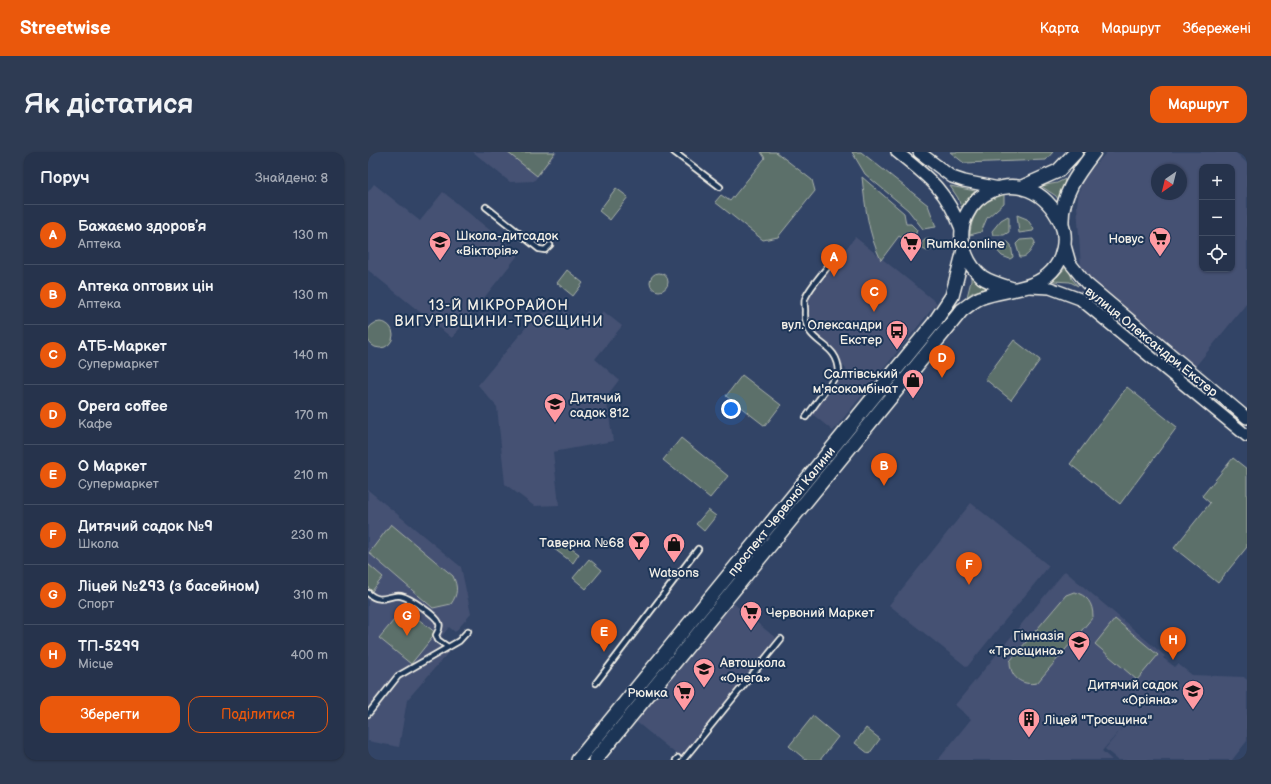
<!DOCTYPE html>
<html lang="uk">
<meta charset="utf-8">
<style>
body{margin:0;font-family:"Balsamiq Sans",sans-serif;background:#2e3b53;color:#f1f3f6}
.controls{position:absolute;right:12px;top:12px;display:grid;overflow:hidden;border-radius:8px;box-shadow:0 1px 3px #0004}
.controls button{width:36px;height:36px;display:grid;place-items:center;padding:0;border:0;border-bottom:1px solid #424e64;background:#26334c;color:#f1f3f6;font:20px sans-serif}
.compass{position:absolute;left:783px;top:12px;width:36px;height:36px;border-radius:50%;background:#26334c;box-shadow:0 1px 3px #0004;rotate:215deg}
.you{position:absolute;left:363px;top:257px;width:14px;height:14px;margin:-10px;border:3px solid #fff;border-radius:50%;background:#1a73e8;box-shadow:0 0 0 6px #1a73e833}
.badge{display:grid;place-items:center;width:26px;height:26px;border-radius:50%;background:#ea580c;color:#fff;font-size:13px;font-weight:700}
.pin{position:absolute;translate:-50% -33px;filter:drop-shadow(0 1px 2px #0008)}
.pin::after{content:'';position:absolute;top:21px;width:14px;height:12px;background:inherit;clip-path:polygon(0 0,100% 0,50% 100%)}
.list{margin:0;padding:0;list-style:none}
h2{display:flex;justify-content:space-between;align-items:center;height:52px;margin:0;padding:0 16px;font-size:17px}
h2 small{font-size:13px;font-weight:400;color:#a4aab5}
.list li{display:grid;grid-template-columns:26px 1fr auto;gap:12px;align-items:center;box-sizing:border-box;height:60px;padding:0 16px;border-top:1px solid #424e64}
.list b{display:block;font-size:15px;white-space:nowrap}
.list p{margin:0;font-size:13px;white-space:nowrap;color:#a4aab5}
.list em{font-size:13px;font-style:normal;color:#a4aab5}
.actions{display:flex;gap:8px;padding:12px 16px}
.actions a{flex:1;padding:9px 0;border:1px solid #ea580c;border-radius:12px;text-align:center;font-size:14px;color:#ea580c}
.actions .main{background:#ea580c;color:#fff}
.icon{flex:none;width:22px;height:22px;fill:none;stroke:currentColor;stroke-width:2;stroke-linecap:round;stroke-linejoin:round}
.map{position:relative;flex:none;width:879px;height:608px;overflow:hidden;border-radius:12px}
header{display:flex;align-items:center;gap:24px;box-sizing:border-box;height:56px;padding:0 20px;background:#ea580c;color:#fff}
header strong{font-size:19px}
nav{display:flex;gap:22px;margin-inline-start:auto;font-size:14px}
.intro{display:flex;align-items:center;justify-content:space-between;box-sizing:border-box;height:96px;padding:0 24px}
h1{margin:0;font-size:28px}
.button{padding:10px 18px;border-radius:12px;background:#ea580c;color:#fff;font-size:14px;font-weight:700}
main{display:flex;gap:24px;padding:0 24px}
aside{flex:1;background:#26334c;border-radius:12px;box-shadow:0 1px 3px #0004}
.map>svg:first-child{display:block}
.built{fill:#455173;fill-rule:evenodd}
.green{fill:#5c706b;stroke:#a8b0aa}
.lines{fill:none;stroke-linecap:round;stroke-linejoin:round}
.service-casing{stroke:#f4f1e8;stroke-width:8}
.tertiary-casing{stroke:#f4f1e8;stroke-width:14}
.secondary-casing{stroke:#f4f1e8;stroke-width:16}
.service{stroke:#1d3557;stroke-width:4.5}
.tertiary{stroke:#1d3557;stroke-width:11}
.secondary{stroke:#1d3557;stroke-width:13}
.labels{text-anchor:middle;stroke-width:4;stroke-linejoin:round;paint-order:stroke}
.poi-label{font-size:13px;fill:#f4f1e8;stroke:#1d3557;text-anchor:end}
.street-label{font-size:13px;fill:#f4f1e8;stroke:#1d3557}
.neighbourhood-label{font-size:14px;letter-spacing:1px;fill:#f4f1e8;stroke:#1d3557}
</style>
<header>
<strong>Streetwise</strong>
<nav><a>Карта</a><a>Маршрут</a><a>Збережені</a></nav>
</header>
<div class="intro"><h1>Як дістатися</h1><a class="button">Маршрут</a></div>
<main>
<aside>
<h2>Поруч<small>Знайдено: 8</small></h2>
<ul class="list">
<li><span class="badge">A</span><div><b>Бажаємо здоровʼя</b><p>Аптека</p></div><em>130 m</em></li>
<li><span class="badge">B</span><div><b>Аптека оптових цін</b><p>Аптека</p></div><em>130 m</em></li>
<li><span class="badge">C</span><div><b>АТБ-Маркет</b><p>Супермаркет</p></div><em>140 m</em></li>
<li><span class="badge">D</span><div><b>Opera coffee</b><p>Кафе</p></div><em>170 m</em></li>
<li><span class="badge">E</span><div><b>О Маркет</b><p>Супермаркет</p></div><em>210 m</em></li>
<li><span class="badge">F</span><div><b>Дитячий садок №9</b><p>Школа</p></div><em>230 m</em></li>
<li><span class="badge">G</span><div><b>Ліцей №293 (з басейном)</b><p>Спорт</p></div><em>310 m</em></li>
<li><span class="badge">H</span><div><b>ТП-5299</b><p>Місце</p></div><em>400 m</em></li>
</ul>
<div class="actions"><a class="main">Зберегти</a><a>Поділитися</a></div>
</aside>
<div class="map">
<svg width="879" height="608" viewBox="0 0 879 608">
<rect width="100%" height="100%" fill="#324466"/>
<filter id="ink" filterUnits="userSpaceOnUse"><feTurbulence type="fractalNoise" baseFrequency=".025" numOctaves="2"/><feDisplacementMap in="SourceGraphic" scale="8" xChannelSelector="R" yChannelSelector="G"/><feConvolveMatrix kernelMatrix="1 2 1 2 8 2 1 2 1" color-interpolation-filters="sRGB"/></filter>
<g filter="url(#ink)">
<path class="built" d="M105,0h84l-23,29 -24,1z
M739,0h128l12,11v140l-52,64 -106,-87 -8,-12 -4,-63 2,-14 3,-9 8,-11zM834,15h30v102h-30zM789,18h24v24h-24z
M6,32l46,37 23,-29 76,62 -67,84 -84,-68v-78z
M487,85l82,66 -104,128 -22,-18 36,-43 -11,-12 -4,-10 -21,-16 -4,-17 2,-17z
M197,159l13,10 9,-10 10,8 6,-8 19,15 -27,33 24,21 -13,17 7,44 -60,11 6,53 -25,1 -29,-22 -8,-77 -19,-22 59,-71 12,-2 10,7z
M0,338l93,77 10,47 -16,18 -6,-5 -8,10 12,10 -46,53 -8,47 -31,-6z
M603,351l78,63 -82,101 -78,-62z
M697,419l100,85 -2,2 12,9 3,-3 14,11 52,2 3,3v61l-15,19h-114l-13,-11 24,-29 -27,31 10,9h-174l33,-41 -16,-14z
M365,451l44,36 -96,119 -46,-37z"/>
<path class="green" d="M139,0h48l-18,24z
M393,0h15l36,28 3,11 -37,46 -15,3 -48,-38 6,-7 9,6 35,-43z
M484,0h9l67,53 8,22 -13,2 -15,-19 -43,-36z
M582,0h103l-7,8 -82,3z
M494,25l42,36 2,11h5l6,6 -2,6 -5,5 -5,-1 -6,-4 -18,24c-13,-26 -16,-55 -19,-83z
M697,27l-4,25 -5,-8 -15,-10 16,-3z
M582,34l25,5 -14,16 -3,-9z
M248,36l12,9 -18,23 -11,-9z
M636,42v9l-17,15 -6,14 -11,3c1,-21 13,-36 34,-41z
M649,63l10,4 7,10 -1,2 -14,2z
M640,64l1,2v14l-5,3h-11l-1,-4 9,-11z
M665,87l2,3c-3,7 -7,16 -15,15l-4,-13 4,-4z
M554 93a6 6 0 1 1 12 0a6 6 0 1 1-12 0Z
M640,90l3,3 2,12 -3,2 -8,-3 -9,-10 2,-3z
M700,113l4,14 6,7 -8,-4 -17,-1z
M199,118l16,13 -10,13 -16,-13z
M603,120l18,16 -16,4 -6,5 4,-16z
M282 130a9 9 0 1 1 18 0a9 9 0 1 1-18 0Z
M-1 183a13 13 0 1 1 26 0a13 13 0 1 1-26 0Z
M646,188l26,20 -29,40 -26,-21z
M374,223l39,30 -16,21 -39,-30z
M759,235l50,40 -57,77 -50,-40z
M313,286l47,38 -18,22 -47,-38z
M865,306l14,11v78l-29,36 -44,-35 36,-45 -8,-7z
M340,358l8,6 -12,15 -8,-7z
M23,372l62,52c5,11 5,18 -2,28l-18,4 -64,-55z
M191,388l20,14 -6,9 -20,-15z
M221,407l13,11 -16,19 -13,-11z
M0,412l15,13 -11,14 -4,-4z
M706,440c13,3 19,11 19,25l-56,66c-16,3 -27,-6 -27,-22l56,-66z
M36,456l32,25 -25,31 -32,-26z
M747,467l43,36 -21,25 -42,-36z
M445,564l25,21 -18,23h-14l-17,-14z
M498,576l14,11 -11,15 -14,-11z"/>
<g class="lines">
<g class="service-casing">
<path id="service" d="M306,0l46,35
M118,55l53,42 6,1 5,-5
M438,265l33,-45c-1,-33 -36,-25 -34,-61 0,-4 -1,-9 0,-12 3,-9 25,-35 32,-43
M0,441c13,12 21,1 33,3 9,2 35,19 38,27 2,5 -1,8 -3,12l2,5 10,7
M228,531l102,-134
M0,562l30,-38 61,-35 9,-10
M308,608l2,-2
M315,608l98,-121"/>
</g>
<g class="tertiary-casing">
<path id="tertiary" d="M529,0c34,27 49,38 65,79
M551,0l33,25 12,4 35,7
M696,90l6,21 16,20 161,135
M662,135l20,1 30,11 167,137"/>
</g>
<g class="secondary-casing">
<path id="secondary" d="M654,35l36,-16 18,-19
M694,71c-1,-28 16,-50 32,-71
M210,608l356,-437 18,-27 12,-46
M227,608l367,-450c6,-4 11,-9 18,-12 24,-10 53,-6 72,-27 11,-11 16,-33 9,-48 -33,-71 -119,-26 -95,32 3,8 9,16 16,22 9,6 21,9 31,12"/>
</g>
<use href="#service" class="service"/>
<use href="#tertiary" class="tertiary"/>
<use href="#secondary" class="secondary"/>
</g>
</g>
<defs>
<g id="supermarket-pin" transform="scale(1.15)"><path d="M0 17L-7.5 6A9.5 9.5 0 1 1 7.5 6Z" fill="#ff9aa2" stroke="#1d3557"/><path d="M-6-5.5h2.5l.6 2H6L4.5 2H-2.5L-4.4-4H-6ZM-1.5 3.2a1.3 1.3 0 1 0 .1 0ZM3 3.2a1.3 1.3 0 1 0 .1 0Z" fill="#111"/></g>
<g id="school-pin" transform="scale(1.15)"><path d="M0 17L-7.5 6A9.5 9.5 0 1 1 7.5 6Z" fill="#ff9aa2" stroke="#1d3557"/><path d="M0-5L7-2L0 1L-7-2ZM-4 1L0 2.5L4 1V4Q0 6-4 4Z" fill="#111"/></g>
<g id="bus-pin" transform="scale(1.15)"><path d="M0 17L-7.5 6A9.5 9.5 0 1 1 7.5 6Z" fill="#ff9aa2" stroke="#1d3557"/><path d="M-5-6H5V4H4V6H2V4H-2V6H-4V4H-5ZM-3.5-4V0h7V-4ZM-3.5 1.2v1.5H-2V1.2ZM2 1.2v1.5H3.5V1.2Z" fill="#111"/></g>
<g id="shop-pin" transform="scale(1.15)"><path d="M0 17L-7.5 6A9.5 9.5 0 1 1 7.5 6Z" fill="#ff9aa2" stroke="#1d3557"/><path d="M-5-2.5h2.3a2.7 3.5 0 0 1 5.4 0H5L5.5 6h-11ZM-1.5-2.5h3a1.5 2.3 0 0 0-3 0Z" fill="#111"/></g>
<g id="bar-pin" transform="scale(1.15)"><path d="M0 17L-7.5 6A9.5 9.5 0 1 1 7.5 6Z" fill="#ff9aa2" stroke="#1d3557"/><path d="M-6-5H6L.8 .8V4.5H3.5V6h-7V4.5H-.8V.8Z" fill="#111"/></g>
<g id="building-pin" transform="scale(1.15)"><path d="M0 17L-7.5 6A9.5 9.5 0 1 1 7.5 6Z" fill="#ff9aa2" stroke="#1d3557"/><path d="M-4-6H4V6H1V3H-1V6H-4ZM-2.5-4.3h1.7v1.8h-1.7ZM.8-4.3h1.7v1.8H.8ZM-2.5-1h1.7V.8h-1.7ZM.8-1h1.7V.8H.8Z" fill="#111"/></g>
</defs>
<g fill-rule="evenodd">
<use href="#supermarket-pin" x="792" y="86"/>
<use href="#school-pin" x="72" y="90"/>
<use href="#supermarket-pin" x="543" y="91"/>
<use href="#bus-pin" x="529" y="179"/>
<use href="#shop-pin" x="545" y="228"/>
<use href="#school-pin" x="187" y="252"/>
<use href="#bar-pin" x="271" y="390"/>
<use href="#shop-pin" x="306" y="392"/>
<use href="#supermarket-pin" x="383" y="460"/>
<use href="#school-pin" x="711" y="490"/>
<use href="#school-pin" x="336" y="517"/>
<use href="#school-pin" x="825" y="539"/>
<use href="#supermarket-pin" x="316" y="540"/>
<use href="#building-pin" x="661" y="567"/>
</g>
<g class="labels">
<g class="poi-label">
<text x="88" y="88" text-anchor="start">Школа-дитсадок<tspan x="88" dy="15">«Вікторія»</tspan></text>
<text x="776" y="91">Новус</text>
<text x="558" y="96" text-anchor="start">Rumka.online</text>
<text x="514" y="177">вул. Олександри<tspan x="514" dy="15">Екстер</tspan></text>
<text x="530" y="226">Салтівський<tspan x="530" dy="15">м'ясокомбінат</tspan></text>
<text x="202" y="250" text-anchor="start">Дитячий<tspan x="202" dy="15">садок 812</tspan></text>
<text x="256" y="395">Таверна №68</text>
<text x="306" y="425" text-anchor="middle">Watsons</text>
<text x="398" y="465" text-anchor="start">Червоний Маркет</text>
<text x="696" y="488">Гімназія<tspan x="696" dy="15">«Троєщина»</tspan></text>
<text x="352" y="515" text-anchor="start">Автошкола<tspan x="352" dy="15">«Онега»</tspan></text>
<text x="810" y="537">Дитячий садок<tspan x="810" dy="15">«Оріяна»</tspan></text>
<text x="300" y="545">Рюмка</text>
<text x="676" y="572" text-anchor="start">Ліцей "Троєщина"</text>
</g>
<g class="street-label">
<text transform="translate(784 189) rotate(39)" y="5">вулиця Олександри Екстер</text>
<text transform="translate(413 359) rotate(-51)" y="5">проспект Червоної Калини</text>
</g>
<g class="neighbourhood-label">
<text x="131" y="158">13-Й МІКРОРАЙОН<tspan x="131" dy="16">ВИГУРІВЩИНИ-ТРОЄЩИНИ</tspan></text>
</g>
</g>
</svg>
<div class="controls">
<button>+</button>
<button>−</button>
<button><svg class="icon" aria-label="locate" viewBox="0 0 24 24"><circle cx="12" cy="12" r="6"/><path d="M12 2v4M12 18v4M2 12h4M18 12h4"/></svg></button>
</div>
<svg class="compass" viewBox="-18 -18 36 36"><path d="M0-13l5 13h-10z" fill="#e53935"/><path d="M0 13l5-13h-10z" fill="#a4aab5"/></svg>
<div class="you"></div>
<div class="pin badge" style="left:466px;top:125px">A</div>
<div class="pin badge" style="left:516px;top:334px">B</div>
<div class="pin badge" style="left:506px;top:160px">C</div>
<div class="pin badge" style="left:574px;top:226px">D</div>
<div class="pin badge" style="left:236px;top:500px">E</div>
<div class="pin badge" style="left:601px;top:433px">F</div>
<div class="pin badge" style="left:39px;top:484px">G</div>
<div class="pin badge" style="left:805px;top:508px">H</div>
</div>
</main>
